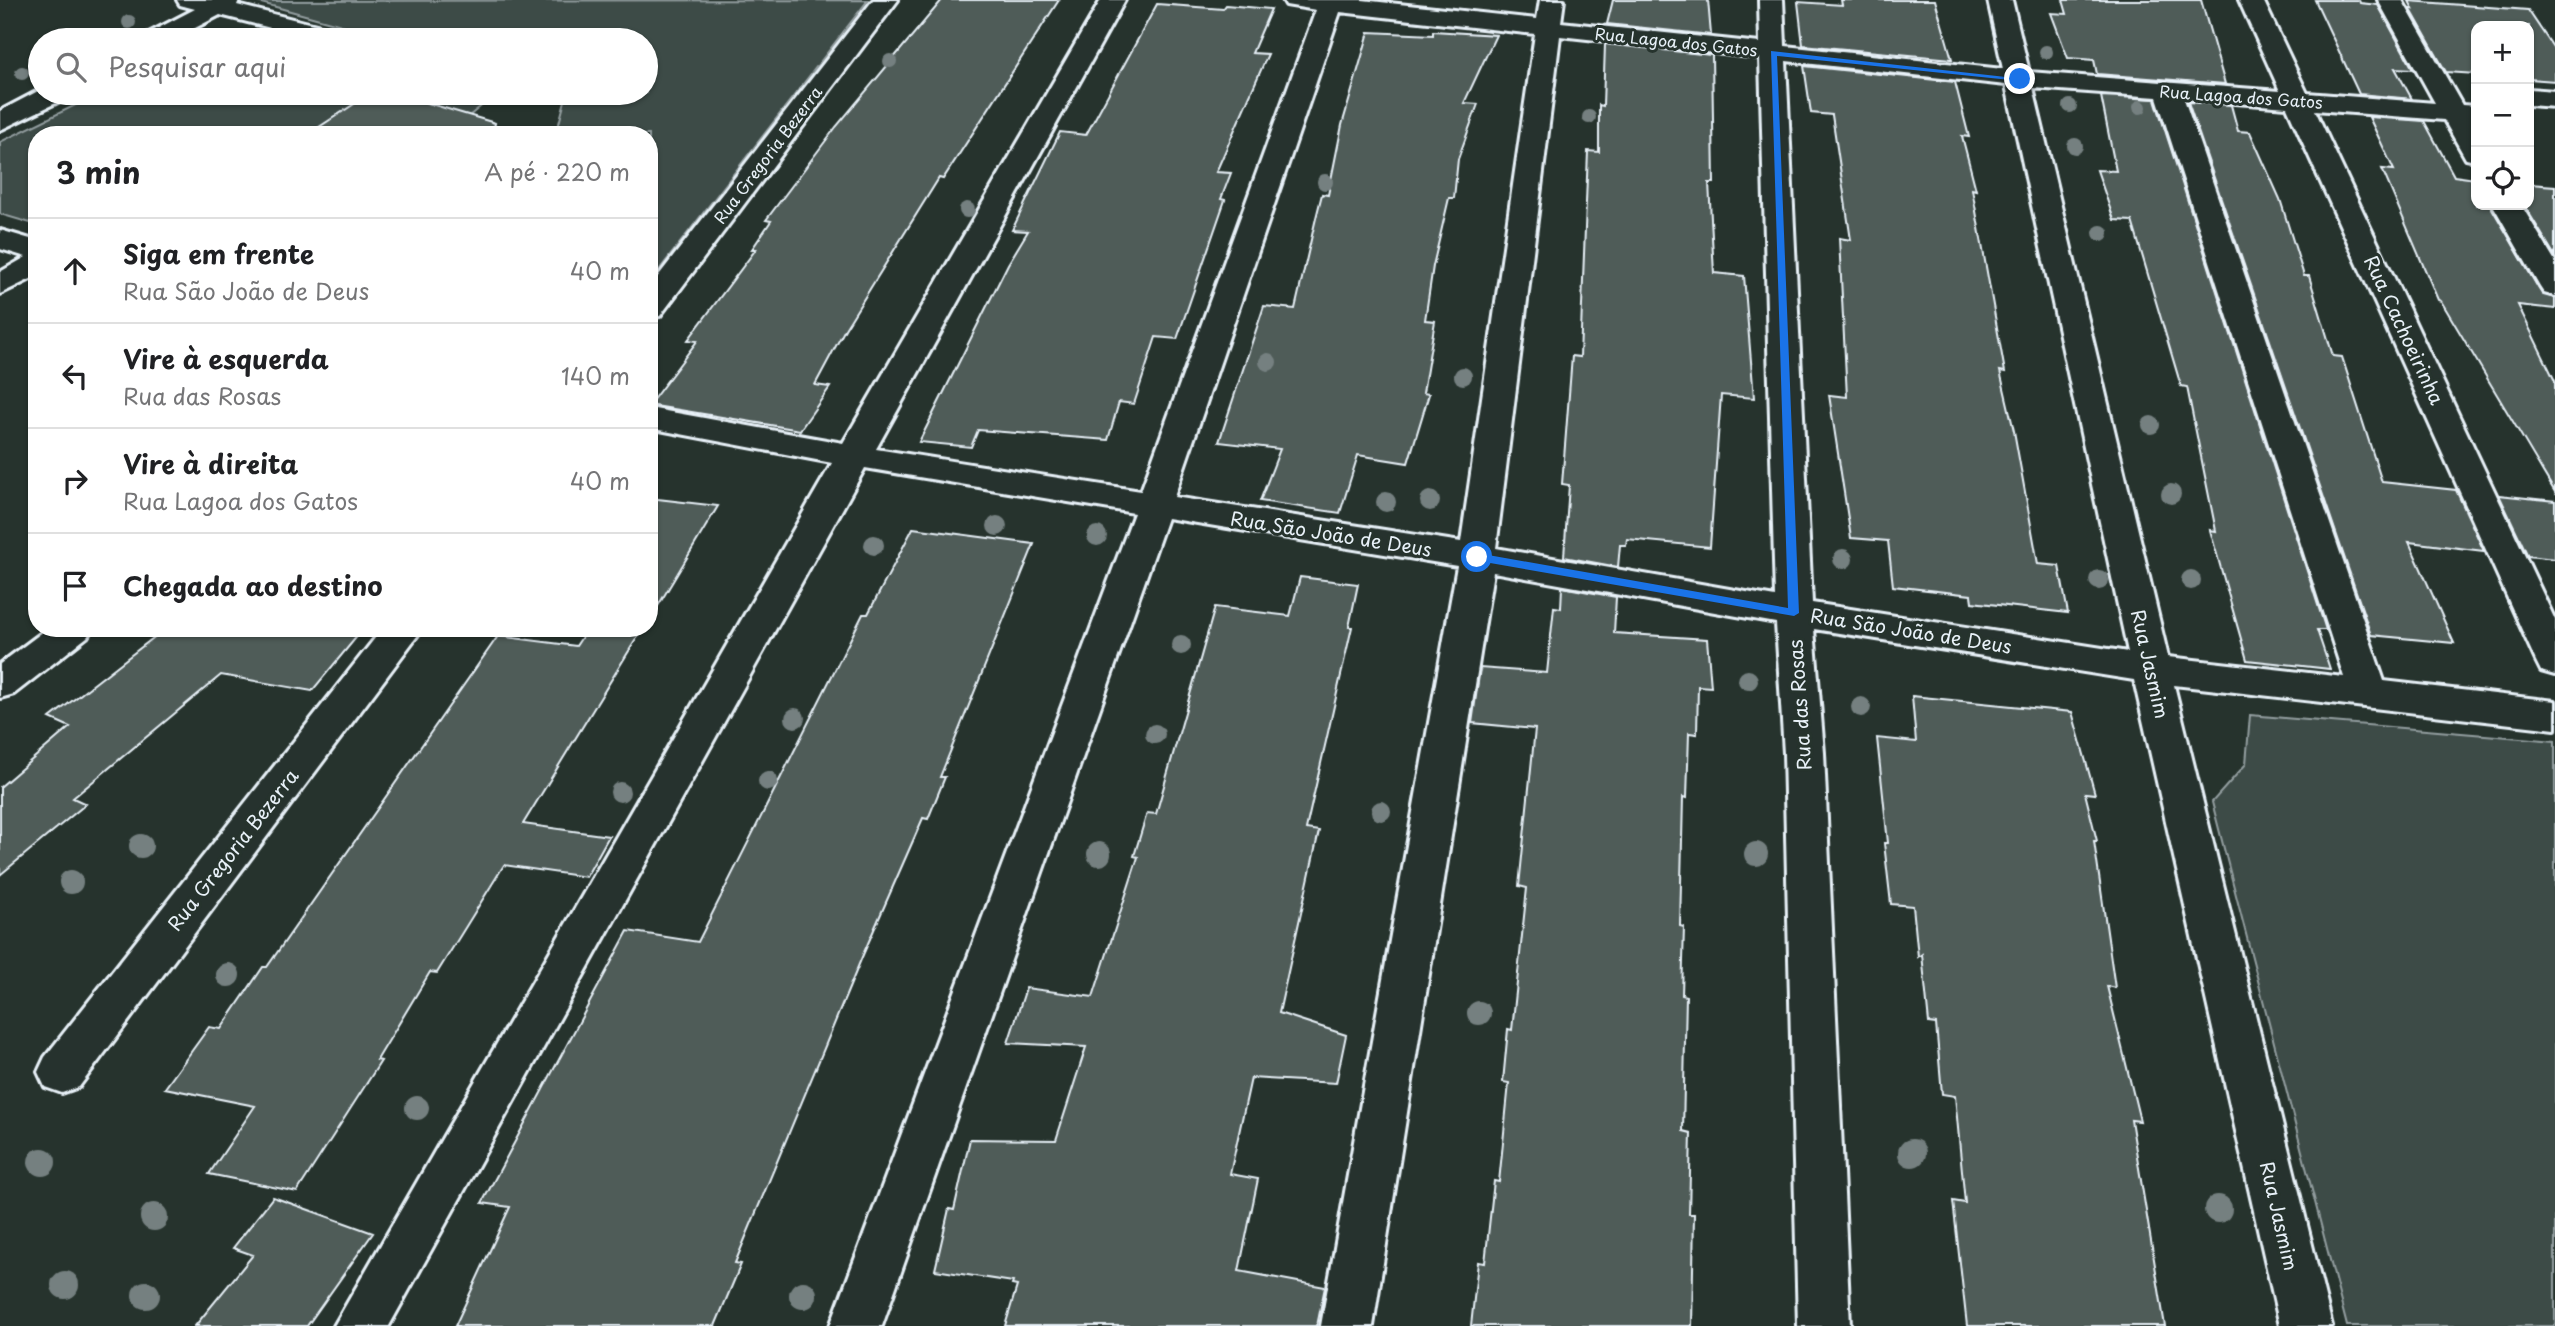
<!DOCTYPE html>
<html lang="pt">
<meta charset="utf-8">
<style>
body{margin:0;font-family:"Playpen Sans",sans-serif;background:#f6f6f6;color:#202124}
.controls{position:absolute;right:21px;top:21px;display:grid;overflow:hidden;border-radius:14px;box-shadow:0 2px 5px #0004}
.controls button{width:63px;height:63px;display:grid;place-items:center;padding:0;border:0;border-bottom:2px solid #e0e0e0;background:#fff;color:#202124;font:35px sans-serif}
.stop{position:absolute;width:21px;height:21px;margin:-16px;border:5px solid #1a73e8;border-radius:50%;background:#fff}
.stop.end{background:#1a73e8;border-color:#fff;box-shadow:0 2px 7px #0008}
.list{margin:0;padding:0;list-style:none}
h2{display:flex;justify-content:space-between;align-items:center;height:91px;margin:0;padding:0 28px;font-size:30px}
h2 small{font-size:23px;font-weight:400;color:#757577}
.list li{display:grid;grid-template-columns:46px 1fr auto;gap:21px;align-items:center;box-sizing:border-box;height:105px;padding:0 28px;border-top:2px solid #e0e0e0}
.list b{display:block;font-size:26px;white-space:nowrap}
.list p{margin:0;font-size:23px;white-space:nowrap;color:#757577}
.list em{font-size:23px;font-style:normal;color:#757577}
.icon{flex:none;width:38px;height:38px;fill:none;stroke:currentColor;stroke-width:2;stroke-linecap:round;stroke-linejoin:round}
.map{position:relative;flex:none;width:2555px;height:1326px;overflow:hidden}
.search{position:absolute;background:#fff;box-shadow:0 2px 5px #0004;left:28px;top:28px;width:630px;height:77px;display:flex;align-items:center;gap:18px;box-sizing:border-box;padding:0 24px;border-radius:38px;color:#757577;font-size:26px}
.panel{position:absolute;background:#fff;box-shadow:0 2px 5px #0004;left:28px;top:126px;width:630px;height:511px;border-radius:28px}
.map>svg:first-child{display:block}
.green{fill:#3e4b47;stroke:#939ea0;stroke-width:2}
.building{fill:#505c59;stroke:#e8f1f8;stroke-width:2}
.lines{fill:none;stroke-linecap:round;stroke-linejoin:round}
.minor-casing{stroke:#e8f1f8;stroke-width:6}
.minor{fill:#26332d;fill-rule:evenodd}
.tree{fill:#758080}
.route{fill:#1a73e8}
.labels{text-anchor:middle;stroke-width:6;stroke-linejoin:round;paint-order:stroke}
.far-street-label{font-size:16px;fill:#e8f1f8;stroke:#26332d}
.street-label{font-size:19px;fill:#e8f1f8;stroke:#26332d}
</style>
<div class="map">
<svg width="2555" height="1326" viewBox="0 0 2555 1326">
<rect width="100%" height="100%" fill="#26332d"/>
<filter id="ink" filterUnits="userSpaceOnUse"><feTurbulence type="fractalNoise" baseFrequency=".0143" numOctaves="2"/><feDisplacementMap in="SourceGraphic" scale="14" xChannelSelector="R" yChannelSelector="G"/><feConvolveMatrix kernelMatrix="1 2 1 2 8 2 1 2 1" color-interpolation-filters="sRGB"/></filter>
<g filter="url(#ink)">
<path class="green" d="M868,0l-219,283v-148h-93l11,-42h79v-53h-250l-142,-39z
M100,93h397l-51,42h-409v90l-37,-11v-72z
M2250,715l305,26v585h-208l-135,-524 34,-38z"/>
<path class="building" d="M942,0h117l-116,179 -4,-1 -94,151 -30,56 15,2 -30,43 -151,-25 48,-64 -9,-1 68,-91h-4l19,-28 -5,-1 70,-93z
M1613,0h95l3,35 -104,-11z
M1841,0h94l17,59 -149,-14 -5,-43 44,3z
M2063,0h138l24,84 -128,-10 -3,-14 -26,-2 -17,-45 16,1z
M2315,0h44l1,3 18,2 35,64 -18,-1 17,31 -53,-5z
M2409,1l119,9 27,40v31l-26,-2v-53h-53v48l-30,-2 -36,-64 3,1z
M1157,4l66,5 3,-4 45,4 -19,44 16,1 -52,118 15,1 -10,26 4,1 -48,139 -21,-2 -22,67 -15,-2 -11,38 -130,-10 -7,17 -52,-5 89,-178 20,-33 -16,-1 48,-98 26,3z
M1433,31l63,4 -32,68 14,1 -20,55 -4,39h-5l-16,68 -8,54 10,1 -12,72 6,1 -21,69 -50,-8 -18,58 -80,-12 20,-52 -61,-7 45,-136 31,3 21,-91 6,-24 6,1 14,-70 27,-93 64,3z
M1605,44l107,11 2,128h-5l5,90 30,3 10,122 -33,-3 -11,152 -83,-8 -1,6h-6l-2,22 -54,-10 5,-72 -7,-1 10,-128 8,1 8,-206 11,1v-47l4,1z
M1804,66l151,16 14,55 -7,-1 14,54 -4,-1 33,183 -5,-1 14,60 24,133 21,2 9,47 -96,-11 -1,-7 -78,-9 -5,-45 -37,-3 -22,-143 18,2 -8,-159 12,2 -19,-125 -21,-2z
M371,93h23l101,30 -2,12h-186z
M2101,96l54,3 171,531h-9l13,39 -83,-9 -37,-130 6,1 -29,-144 -6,-1 -49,-165 -18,-1 -17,-50 19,1z
M2188,102l43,3 7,26 12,1 30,67 24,77h5l24,80 9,1 40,125 74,8 28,61 -75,-9 45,101 -83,-8z
M2369,117l55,4 30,55 22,3v26h14l52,89 13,4v11l-37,-4 37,76v111l-114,-191 -3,-1 -56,-131 12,1z
M2529,184l26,2v70l-31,-51h5z
M2499,495l56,6v58l-27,-3z
M649,498l69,8 -69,115z
M913,528l121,16 -94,233h5l-17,42 -5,-1 -61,139 -127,306 6,1 -26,62h-260l55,-119 -28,-4 146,-272 70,11 165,-328h5z
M1300,577l58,7 -9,43h3l-46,202 13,2 -40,182 67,22 -10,48 -85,-5 -21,96 28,5 -19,92 86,16 -8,39h-312l12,-40 -5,-1 1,-3 -78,-12 14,-61 5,1 16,-71 86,1 30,-93 -78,-4 18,-55 67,9 45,-140 -4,-1 13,-43 9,1 59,-207 75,9z
M1562,587l54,10 -2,36 93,6 4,48 -13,-1 -1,48 -8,-1 -2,65 -4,-1 -3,129 4,1 -2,68 4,1 -3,135 8,2 -2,81h5l-2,112h-221l7,-64 7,1 9,-82 5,1 10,-99 -6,-1 5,-53 4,1 15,-142 -8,-2 16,-157 -63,-6 8,-55 67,5 7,-66 7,1z
M166,628h198l-52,63 -91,-16 -148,123 13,6 -86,71v-88l70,-60 -20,-9z
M588,628h55l-120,196 86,12 -23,41 -82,-12 -67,108 -7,-1 -53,88 4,1 -84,131 -88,-18 46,-68 -90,-18 44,-61 12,2 42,-62h4l231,-331 78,10z
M1912,696l160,16 23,82 -10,-1 12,48h-3l21,147 -8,-2 33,135 -9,-1 34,206h-198l-14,-125 12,2 -10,-107 -13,-2 -6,-70 -7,-1 -7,-69 -4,3 -5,-51 -22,-2 -7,-61h4l-11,-105 39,4z
M273,1197l100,36 -66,93h-112l58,-71 -20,-7z"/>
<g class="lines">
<g class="minor-casing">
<path id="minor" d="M177,0h62l-2,5 119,30 4,5h-42l-98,-25 -48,25h-30l3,-5 50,-26 -15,-4z
M873,0h25l-238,316 -11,2v-30z
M1101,0h24l-249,449 265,42 175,-481 -30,-5 -3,-5h79l175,19 3,-19h24l-3,22 199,21 -1,-43h24l2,46 218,23 -15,-69h24l17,72 251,19 -41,-91h24l44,93 128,10 -57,-103h24l60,105 14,1v16h-4l4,7v32l-10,-2 -22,-39 -129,-10 240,510v55l-14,-4 -5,-10 -249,-554 -103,-8 200,582 171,20v28l-381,-44 158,641h-52l-146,-646 -320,-51 10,124 26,573h-52l-14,-573 -8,-130 -283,-51 -120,754h-52l136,-760 -290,-48 -285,808h-52l304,-813 -269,-45 -476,858h-55l498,-863 -183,-35v-20l194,35zM1340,12l195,22 -74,508 -287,-45zM1560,36l200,22 15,539 -279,-49zM1786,61l220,24 122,567 -316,-49zM2033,88l124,9 187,580 -176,-20z
M2529,89l26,2v16l-26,-2z
M40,90v3h28l-4,6 -64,31v-19z
M2493,205h28l34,56v35l-11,-3 -4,-6z
M0,230l37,11v35l-37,18v-22l26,-15 -26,-8z
M48,628h45l-6,9 -73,57 -14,4v-34z
M383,628h40l-344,459 -17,6 -17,-6 -7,-15 7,-15z"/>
</g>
<use href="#minor" class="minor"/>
</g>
<g class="tree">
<circle cx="129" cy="22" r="7"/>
<circle cx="2046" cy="52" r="7"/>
<circle cx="890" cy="61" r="7"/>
<circle cx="22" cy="73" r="7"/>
<circle cx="2070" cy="106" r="7"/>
<circle cx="2140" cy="107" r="7"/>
<circle cx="1589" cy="117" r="7"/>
<circle cx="2075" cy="146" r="8"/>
<circle cx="1325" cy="182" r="8"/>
<circle cx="967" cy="210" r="8"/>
<circle cx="2101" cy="233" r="8"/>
<circle cx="1268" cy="362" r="9"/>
<circle cx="1463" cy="376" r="9"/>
<circle cx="2151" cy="425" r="9"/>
<circle cx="2171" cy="494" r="10"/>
<circle cx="1430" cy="501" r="10"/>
<circle cx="1386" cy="502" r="10"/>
<circle cx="997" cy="526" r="10"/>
<circle cx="1097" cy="536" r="10"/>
<circle cx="874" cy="545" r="10"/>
<circle cx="1843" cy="559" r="10"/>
<circle cx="2099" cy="580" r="10"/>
<circle cx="2191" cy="580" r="10"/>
<circle cx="1181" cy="645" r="10"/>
<circle cx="1748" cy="680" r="10"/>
<circle cx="1861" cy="707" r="10"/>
<circle cx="795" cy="718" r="10"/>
<circle cx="1155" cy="734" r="10"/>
<circle cx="768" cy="781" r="10"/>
<circle cx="620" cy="792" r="10"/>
<circle cx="1381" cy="811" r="10"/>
<circle cx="141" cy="846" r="12"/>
<circle cx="1099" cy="854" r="12"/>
<circle cx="1756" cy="854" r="12"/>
<circle cx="71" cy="882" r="12"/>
<circle cx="228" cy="975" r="12"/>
<circle cx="1479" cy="1013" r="12"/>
<circle cx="417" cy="1108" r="12"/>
<circle cx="1912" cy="1153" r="14"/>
<circle cx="42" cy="1162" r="14"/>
<circle cx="2218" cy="1209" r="14"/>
<circle cx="154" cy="1217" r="14"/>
<circle cx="65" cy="1285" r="14"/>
<circle cx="146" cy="1295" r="14"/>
<circle cx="803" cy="1295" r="14"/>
</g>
</g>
<path class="route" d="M1771,51l253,28 -4,2 -243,-25 22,557 -5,3 -321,-56v-5l4,-2 311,55z"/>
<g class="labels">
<g class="far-street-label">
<text transform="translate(1676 42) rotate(6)" y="6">Rua Lagoa dos Gatos</text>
<text transform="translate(2241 97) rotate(4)" y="6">Rua Lagoa dos Gatos</text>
<text transform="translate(768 155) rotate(-53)" y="6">Rua Gregoria Bezerra</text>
</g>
<g class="street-label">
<text transform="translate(2404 330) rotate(65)" y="7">Rua Cachoeirinha</text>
<text transform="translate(1331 534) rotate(9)" y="7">Rua São João de Deus</text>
<text transform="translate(1911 631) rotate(9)" y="7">Rua São João de Deus</text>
<text transform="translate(2150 664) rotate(77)" y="7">Rua Jasmim</text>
<text transform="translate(1800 705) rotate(-94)" y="7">Rua das Rosas</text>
<text transform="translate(233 850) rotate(-52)" y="7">Rua Gregoria Bezerra</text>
<text transform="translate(2279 1216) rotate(77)" y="7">Rua Jasmim</text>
</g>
</g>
</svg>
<div class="controls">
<button>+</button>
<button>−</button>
<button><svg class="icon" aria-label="locate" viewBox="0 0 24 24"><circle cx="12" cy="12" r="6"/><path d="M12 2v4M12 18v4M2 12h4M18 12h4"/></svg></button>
</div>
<div class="stop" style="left:1477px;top:557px"></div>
<div class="stop end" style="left:2020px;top:79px"></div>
<div class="search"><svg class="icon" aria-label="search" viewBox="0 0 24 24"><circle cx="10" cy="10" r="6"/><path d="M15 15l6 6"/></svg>Pesquisar aqui</div>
<section class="panel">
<h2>3 min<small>A pé · 220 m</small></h2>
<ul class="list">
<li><svg class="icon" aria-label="ahead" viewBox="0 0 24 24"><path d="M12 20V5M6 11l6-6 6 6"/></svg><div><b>Siga em frente</b><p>Rua São João de Deus</p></div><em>40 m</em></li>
<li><svg class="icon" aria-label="left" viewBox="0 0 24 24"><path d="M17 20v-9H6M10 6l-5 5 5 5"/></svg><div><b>Vire à esquerda</b><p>Rua das Rosas</p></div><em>140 m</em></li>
<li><svg class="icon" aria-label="right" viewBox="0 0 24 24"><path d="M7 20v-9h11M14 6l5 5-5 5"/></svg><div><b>Vire à direita</b><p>Rua Lagoa dos Gatos</p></div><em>40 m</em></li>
<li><svg class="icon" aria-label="arrive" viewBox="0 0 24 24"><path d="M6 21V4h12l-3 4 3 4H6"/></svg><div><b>Chegada ao destino</b></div></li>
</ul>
</section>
</div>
